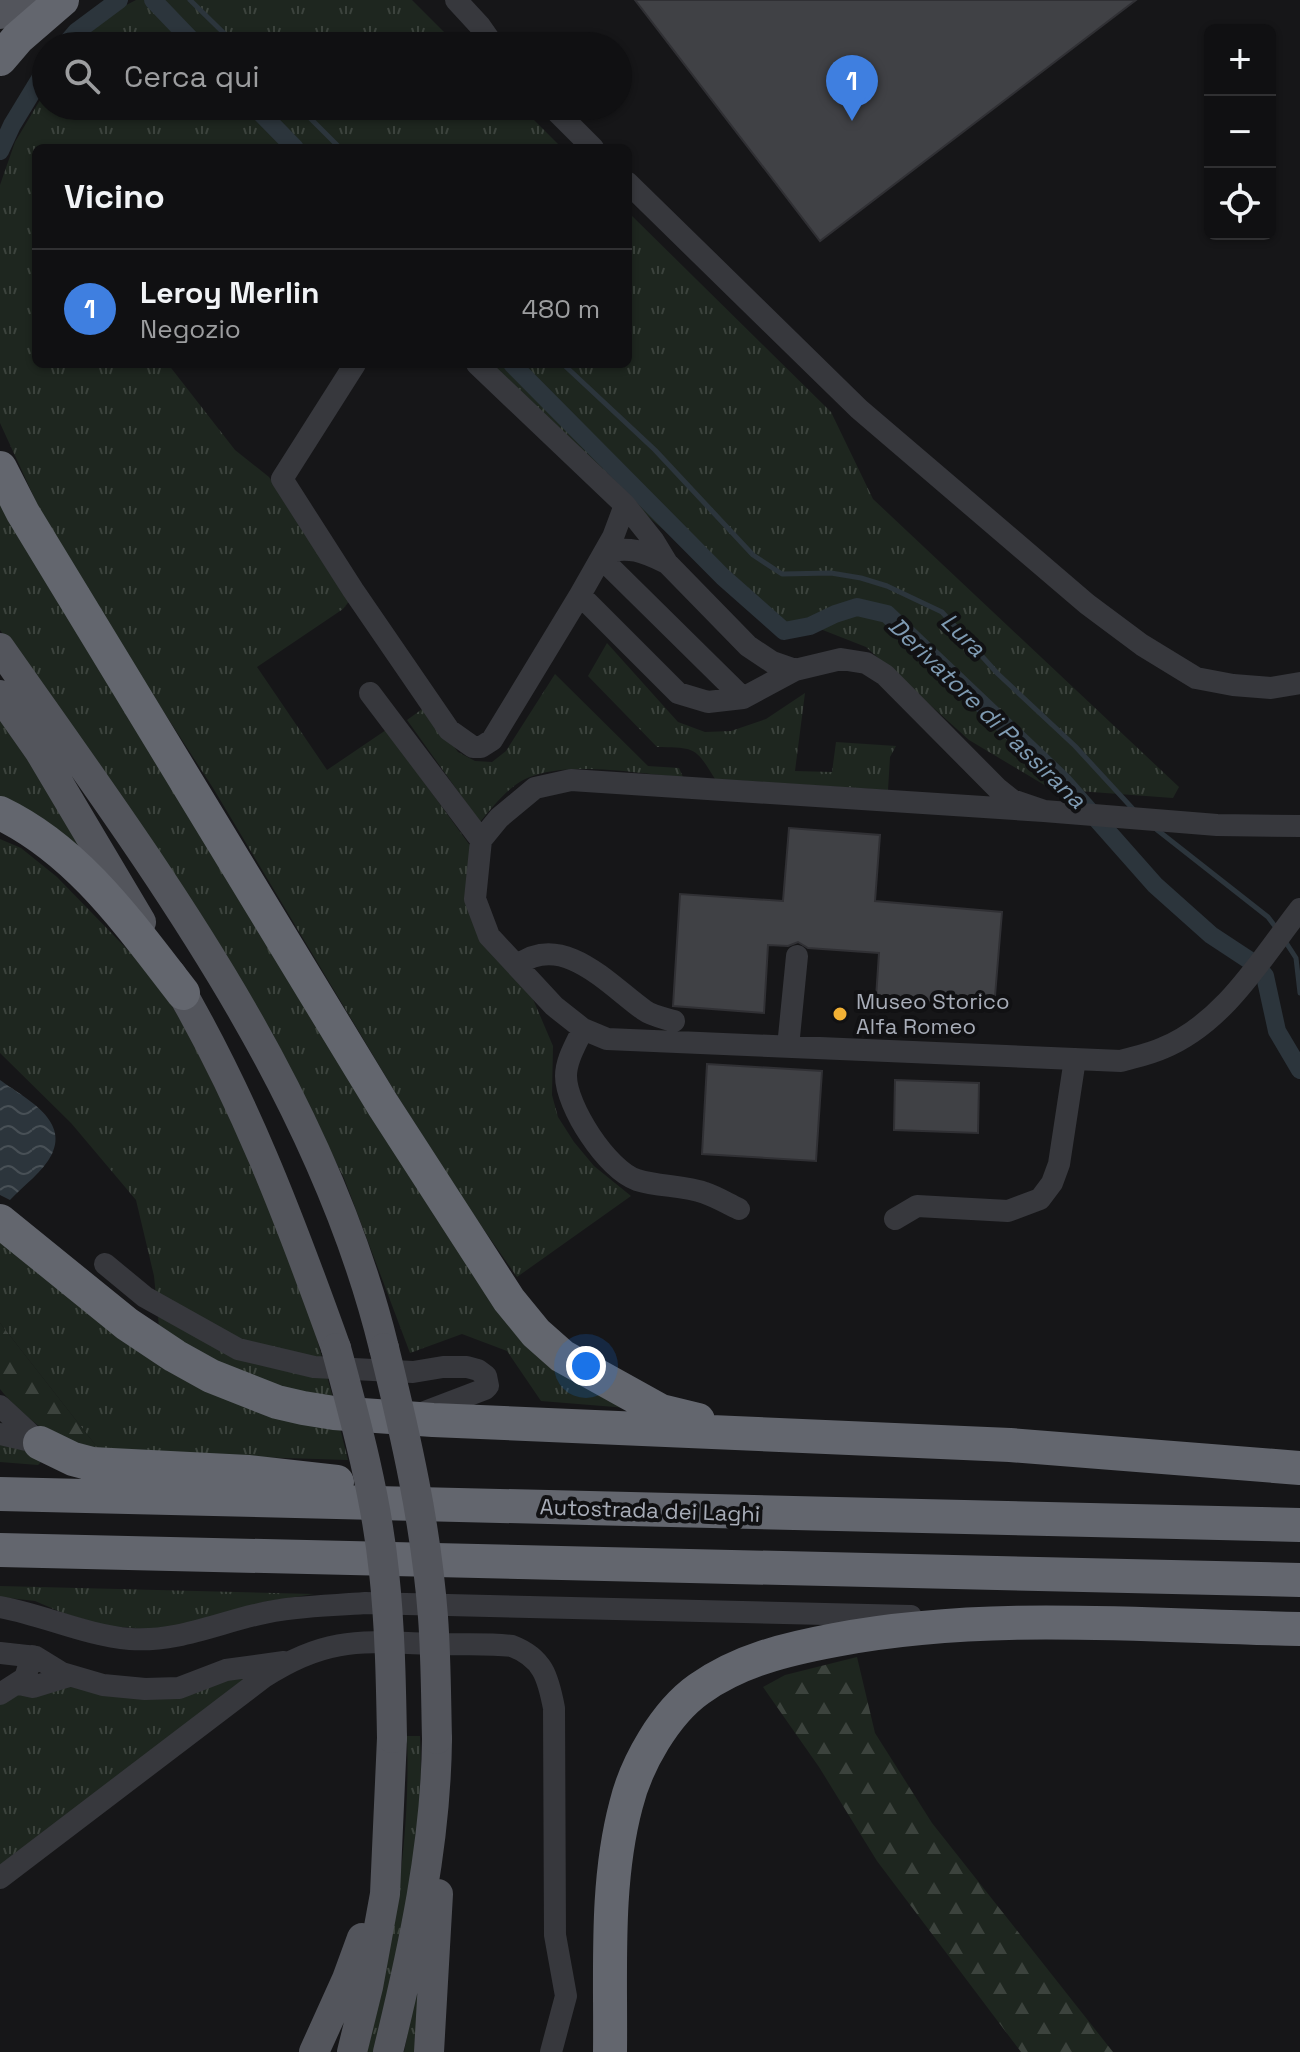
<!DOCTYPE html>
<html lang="it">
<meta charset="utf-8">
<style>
body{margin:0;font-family:"Space Grotesk",sans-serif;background:#1e1e20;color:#f1f3f6}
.controls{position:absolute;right:24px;top:24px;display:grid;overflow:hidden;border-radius:12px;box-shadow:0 2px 6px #0004}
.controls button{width:72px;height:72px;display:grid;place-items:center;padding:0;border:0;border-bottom:2px solid #303032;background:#101012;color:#f1f3f6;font:40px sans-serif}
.you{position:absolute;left:586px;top:1366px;width:28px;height:28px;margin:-20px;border:6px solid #fff;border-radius:50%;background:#1a73e8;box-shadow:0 0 0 12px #1a73e833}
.badge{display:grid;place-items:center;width:52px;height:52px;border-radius:50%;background:#7c3aed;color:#fff;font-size:26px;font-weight:700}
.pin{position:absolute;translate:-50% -66px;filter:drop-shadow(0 2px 4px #0008)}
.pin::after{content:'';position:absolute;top:42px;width:28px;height:24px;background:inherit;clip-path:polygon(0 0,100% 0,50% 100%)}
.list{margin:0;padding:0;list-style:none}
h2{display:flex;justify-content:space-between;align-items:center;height:104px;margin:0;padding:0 32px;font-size:34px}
h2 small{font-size:26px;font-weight:400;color:#9c9d9f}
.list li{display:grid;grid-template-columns:52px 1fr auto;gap:24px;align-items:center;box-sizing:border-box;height:120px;padding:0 32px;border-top:2px solid #303032}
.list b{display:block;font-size:30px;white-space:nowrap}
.list p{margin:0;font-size:26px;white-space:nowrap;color:#9c9d9f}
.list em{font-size:26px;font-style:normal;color:#9c9d9f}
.icon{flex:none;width:44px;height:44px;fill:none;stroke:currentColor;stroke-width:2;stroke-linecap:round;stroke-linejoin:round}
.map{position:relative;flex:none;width:1300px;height:2052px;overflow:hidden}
.search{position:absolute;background:#101012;box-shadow:0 2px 6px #0004;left:32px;top:32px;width:600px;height:88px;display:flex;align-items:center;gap:20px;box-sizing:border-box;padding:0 28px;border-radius:44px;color:#9c9d9f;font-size:30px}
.panel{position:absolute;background:#101012;box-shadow:0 2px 6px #0004;left:32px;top:144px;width:600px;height:224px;border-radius:12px}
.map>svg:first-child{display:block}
.grass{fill:url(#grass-tufts)}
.forest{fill:url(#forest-firs)}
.water{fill:url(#water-waves)}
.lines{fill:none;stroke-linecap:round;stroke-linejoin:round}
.stream{stroke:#2c353c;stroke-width:5}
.canal{stroke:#2c353c;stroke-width:18}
.building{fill:#404145;stroke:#303034;stroke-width:2}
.minor{stroke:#37383d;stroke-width:22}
.major{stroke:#53555c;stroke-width:30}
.highway{stroke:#63666e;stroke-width:34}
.major-bridge{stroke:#53555c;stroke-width:30}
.poi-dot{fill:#f2b134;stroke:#111113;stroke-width:3}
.labels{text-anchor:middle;stroke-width:8;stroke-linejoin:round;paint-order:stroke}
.poi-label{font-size:22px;fill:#a8adb8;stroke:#111113;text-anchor:start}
.street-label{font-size:22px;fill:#a8adb8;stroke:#111113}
.water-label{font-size:24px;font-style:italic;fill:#7f9bb3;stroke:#111113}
</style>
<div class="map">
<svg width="1300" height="2052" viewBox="0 0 1300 2052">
<defs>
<pattern id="grass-tufts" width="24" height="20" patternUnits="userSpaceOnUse" patternTransform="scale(2)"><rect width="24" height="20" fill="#1e261f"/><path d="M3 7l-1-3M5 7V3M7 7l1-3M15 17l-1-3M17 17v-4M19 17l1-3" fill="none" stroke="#3c433d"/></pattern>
<pattern id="forest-firs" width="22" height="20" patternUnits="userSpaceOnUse" patternTransform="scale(2)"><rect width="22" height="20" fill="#1e261f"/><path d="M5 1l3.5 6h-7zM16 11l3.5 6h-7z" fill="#3c433d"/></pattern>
<pattern id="water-waves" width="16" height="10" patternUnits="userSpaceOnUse" patternTransform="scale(2)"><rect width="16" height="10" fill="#2c353c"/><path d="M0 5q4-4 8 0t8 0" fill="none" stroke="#485056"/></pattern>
</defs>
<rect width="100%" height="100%" fill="#161618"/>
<path class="grass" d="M136,0h276l46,46h-381l32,-32z
M46,90v16h474l42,42h-526v216h132l67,86 34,27 82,122 -8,10 -86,58 70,103 59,-40 88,121 -3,50 53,77 29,68 -1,49 6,22 16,25 20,24 37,30 -114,81 -55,-79 -67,-106 -182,-304 -157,-243 -56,-122v-238l15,-43z
M628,212l203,200 42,87 306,288 -6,11 -122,-9 -82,-49 -103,-93 -56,-22 -36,-3 -122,-102 -162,-156h138z
M0,486l503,819 149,105 -111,-9 -34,-50 -45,-17 -52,19 -66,-175 -88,-170 -89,-142 -167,-236z
M607,643l71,79 27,10 26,-1 35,-12 39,-26 -10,78 37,1 4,-30 60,4 -6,11 -2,33 -173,-11c-20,-33 -20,-31 -58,-32l-69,-71z
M555,674l93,92 31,2 4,9c-47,-3 -131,-21 -169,9 -13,10 -24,24 -34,36l-73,-102 18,-13 33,45 17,9 17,1 14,-11z
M0,711l109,169 -109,-78z
M0,839l21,9 36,29 99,102 32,54 70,139 50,134 26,96 -35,-5 -139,-60 -6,-61 -18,-76 -65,-77 -71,-70z
M0,1234l120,97 219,93 9,36 -161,-5 -83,1 -104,-133z
M0,1443l37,11 4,8 -3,3 -38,-3z
M0,1586l314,8 -51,8 -66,21 -48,6 -42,-3 -44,-13 -28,-12 -35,-4z
M245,1668l6,10 -251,190v-169l68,-15 31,5z
M407,1736h13c6,106 -21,212 -38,316h-15c25,-104 44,-209 40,-316z
M417,1986l4,66h-17z"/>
<path class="forest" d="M0,1323l104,133c-35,-3 -83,-40 -104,-67z
M857,1657l18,76 57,90 181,229h-92l-144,-191 -58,-94 -56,-80 22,-12z"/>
<path class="water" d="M0,1080c23,17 69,39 52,74 -9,18 -28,31 -42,46l-10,-5z"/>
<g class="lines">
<path class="stream" d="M190,0l47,46
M298,106l42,42
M563,364l92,86 98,105 29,19 49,-1 30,5 26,8 55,26 56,62 77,72 58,63
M1156,829l112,88 9,12
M1285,941l11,17 4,35"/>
<path class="canal" d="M153,0l44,46
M64,46l12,-14 43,-32
M254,106l41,42
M0,151l12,-26 34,-56
M512,364l211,213 61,54 26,-5 25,-12 22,-7 30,7 176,167 92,104 56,50 44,29 10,12 12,55 23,39"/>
</g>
<path class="building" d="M635,0h501l-316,241z
M789,828l91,7 -5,66 127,11 -8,96 -118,-10 3,-45 -71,-5 -10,-6 -10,4 -20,-1 -4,68 -91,-7 7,-112 103,7z
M707,1064l115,7 -6,90 -114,-7z
M895,1080l84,3 -1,50 -84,-3z"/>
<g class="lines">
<path class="minor" d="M456,0l24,26 14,20
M551,106l42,42
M628,183l231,226 228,195 55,41 54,33 37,7 38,3 29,-5
M355,364l-73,115 71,111 96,140 24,17h8l11,-7 88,-145 98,98 30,9 35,-4 52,-28 46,-11 25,4 19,12 112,113 15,12 32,11 173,14 83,1
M477,364l148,141 28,35 14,23 81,83 24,16 23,8
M605,552c27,-6 38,0 62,11
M601,558l142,140
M580,595l33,-58 12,-32
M370,693l111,147
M1044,811l-473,-31 -36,8 -36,30 -18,22 -6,59 14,37 65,70 29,23 24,10 514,22c14,-4 29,-7 42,-13 61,-25 98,-89 137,-139
M518,965c45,-34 92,21 126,45 8,6 20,8 30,11
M583,1029c-7,15 -17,31 -17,47 0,30 41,94 71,104 22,7 47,5 68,13 12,4 23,11 34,16
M788,1047l9,-91
M895,1219l22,-13 91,5 32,-12 12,-16 7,-19 16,-105
M105,1264l40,33 93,52 76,18 99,5 30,-5h24l11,3 8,6 2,10 -3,3 -63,24
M0,1406l40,37
M0,1434l35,8
M0,1607c44,8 85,28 130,32 45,3 83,-14 125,-24 36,-9 73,-9 110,-12l546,13
M0,1653l36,4 26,16 41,12 42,4 34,-1 47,-18 58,-8
M19,1684l14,3 36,-11
M0,1694l25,-16 7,-22
M0,1878l264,-201c65,-42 100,-35 173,-33 25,1 50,-1 75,2 31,12 36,31 42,62l1,227 11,61 -15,56"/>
<path class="major" d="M0,14l22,-14
M0,648c152,217 320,438 384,700
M0,695l40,57 101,170
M171,974c72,121 118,243 165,374
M314,2052l33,-73 15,-41
M352,2052l16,-65 17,-93 7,-156
M388,2052c25,-102 48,-208 49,-313
M429,2052l9,-158"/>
<path class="highway" d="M0,59l18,-21 44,-38
M0,468l23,45 360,592 126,195 27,33 26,23 99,55 37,9
M0,813c79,38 130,112 183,180
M0,1221l127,103 48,32 36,20 66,26 26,6 31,5 99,7 577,25 290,23
M40,1443l33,16 19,5 156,8 89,10
M0,1494l1300,31
M0,1550l1300,30
M610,2052c1,-81 -5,-168 16,-247 10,-41 39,-92 73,-116 41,-29 88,-40 136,-49 152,-29 311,-14 465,-11"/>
<path class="major-bridge" d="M336,1348c20,74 40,147 48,224 6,55 7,111 8,166
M384,1348c22,89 42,177 49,269 3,40 3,82 4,122"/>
</g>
<circle class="poi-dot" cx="840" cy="1014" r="8"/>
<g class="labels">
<g class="poi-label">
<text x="856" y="1009">Museo Storico<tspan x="856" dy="25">Alfa Romeo</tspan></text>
</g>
<g class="street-label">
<text transform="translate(650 1510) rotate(2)" y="8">Autostrada dei Laghi</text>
</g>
<g class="water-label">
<text transform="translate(963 635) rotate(44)" y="8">Lura</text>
<text transform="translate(987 713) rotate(44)" y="8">Derivatore di Passirana</text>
</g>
</g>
</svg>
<div class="controls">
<button>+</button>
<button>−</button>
<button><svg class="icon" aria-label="locate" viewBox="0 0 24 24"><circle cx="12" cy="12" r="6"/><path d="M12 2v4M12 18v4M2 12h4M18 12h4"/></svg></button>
</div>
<div class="you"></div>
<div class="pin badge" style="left:852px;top:121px;background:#3f7fe0">1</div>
<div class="search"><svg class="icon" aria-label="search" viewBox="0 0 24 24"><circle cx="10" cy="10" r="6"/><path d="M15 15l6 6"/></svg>Cerca qui</div>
<section class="panel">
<h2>Vicino<small></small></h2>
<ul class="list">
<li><span class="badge" style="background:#3f7fe0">1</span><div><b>Leroy Merlin</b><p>Negozio</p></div><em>480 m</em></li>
</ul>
</section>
</div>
